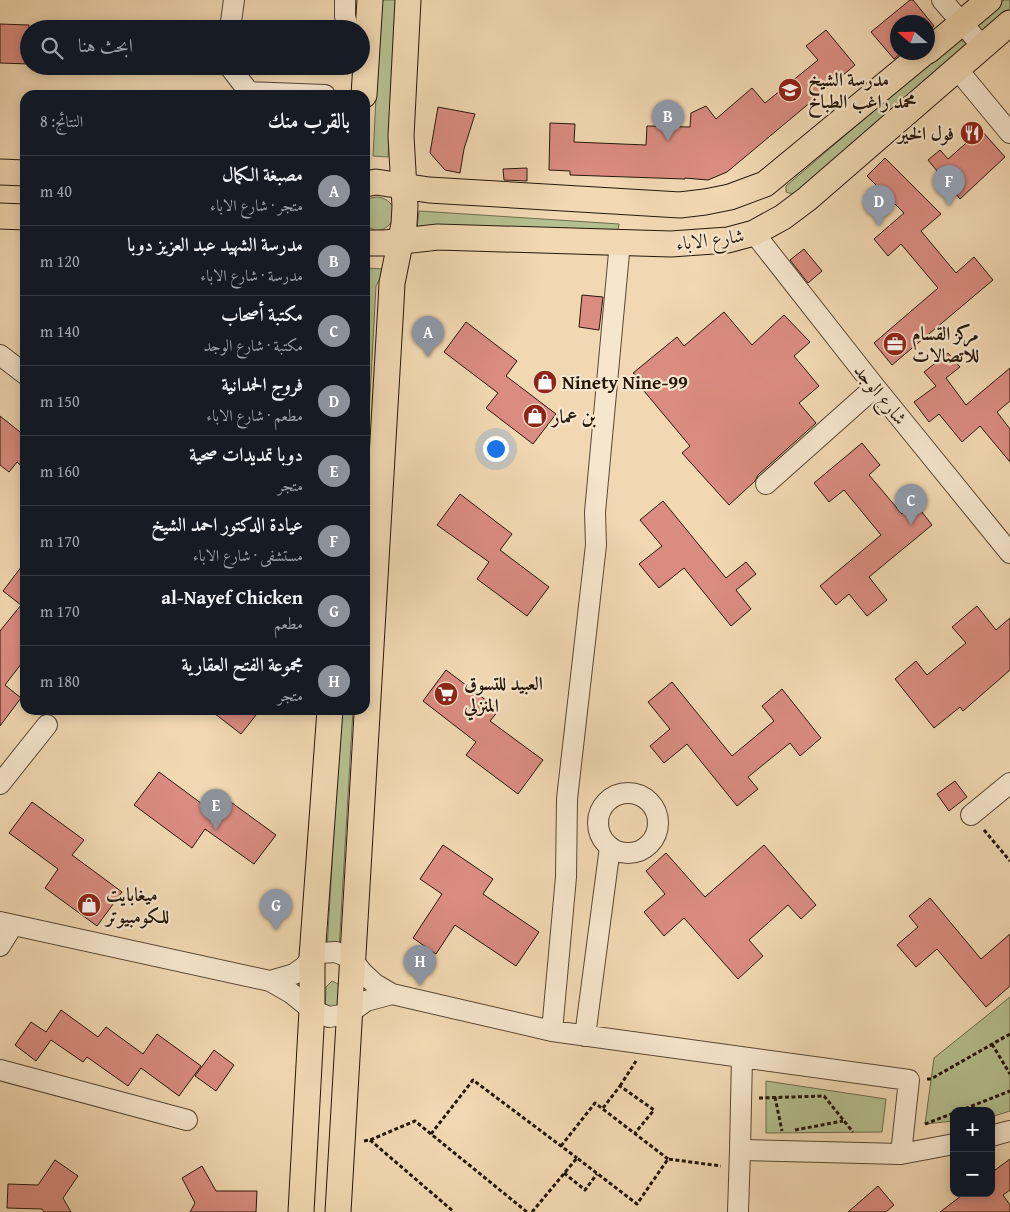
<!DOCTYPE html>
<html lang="ar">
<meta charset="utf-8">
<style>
body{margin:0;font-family:"Gentium Book Plus",Amiri,serif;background:#20242c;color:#f1f3f6;direction:rtl}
.controls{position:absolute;right:15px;bottom:15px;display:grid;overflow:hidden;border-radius:10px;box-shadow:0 2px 12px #0003}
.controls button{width:45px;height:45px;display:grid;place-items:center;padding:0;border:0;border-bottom:1px solid #363941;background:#171b24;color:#f1f3f6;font:25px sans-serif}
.compass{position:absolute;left:890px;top:15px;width:45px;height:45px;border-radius:50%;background:#171b24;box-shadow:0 2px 12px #0003;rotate:290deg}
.you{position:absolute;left:495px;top:448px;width:18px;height:18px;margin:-12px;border:4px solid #fff;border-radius:50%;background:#1a73e8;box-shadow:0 0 0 8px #1a73e833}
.badge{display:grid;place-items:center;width:32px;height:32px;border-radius:50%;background:#8c9099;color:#fff;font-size:16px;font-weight:700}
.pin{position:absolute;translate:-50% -41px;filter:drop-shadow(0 1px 2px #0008)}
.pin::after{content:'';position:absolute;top:26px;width:18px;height:15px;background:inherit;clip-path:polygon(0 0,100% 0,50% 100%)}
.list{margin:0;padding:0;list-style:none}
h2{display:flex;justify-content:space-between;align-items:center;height:65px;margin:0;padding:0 20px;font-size:21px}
h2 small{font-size:16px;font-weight:400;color:#9ea1a6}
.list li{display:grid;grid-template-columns:32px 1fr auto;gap:15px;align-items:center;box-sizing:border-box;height:70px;padding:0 20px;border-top:1px solid #363941}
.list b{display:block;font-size:19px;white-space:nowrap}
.list p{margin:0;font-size:16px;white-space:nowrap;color:#9ea1a6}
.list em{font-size:16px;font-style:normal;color:#9ea1a6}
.icon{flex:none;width:28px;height:28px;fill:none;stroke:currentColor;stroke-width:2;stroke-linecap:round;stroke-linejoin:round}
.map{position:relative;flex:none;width:1010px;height:1212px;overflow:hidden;direction:ltr}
.search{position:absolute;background:#171b24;box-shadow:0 2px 12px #0003;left:20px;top:20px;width:350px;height:55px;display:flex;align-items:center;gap:12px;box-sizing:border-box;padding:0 18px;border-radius:28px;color:#9ea1a6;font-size:19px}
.panel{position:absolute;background:#171b24;box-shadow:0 2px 12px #0003;left:20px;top:90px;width:350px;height:625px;border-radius:15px;direction:rtl}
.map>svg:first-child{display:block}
.green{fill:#b5c090;stroke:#6e6c4c}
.building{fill:#da8c80;stroke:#261709}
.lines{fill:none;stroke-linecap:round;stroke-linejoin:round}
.minor-casing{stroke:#594733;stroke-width:22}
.major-casing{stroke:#261709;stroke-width:27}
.path{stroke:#261709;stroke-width:3;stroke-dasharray:4 2.5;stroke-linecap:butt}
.minor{stroke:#f6e6cd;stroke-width:20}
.major{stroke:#f1d8b2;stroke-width:25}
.labels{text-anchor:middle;stroke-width:4.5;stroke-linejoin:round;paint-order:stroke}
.poi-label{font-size:19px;font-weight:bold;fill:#261709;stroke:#f6e6cd;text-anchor:start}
.street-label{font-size:19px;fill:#261709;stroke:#f6e6cd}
</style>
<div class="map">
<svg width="1010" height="1212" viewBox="0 0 1010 1212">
<rect width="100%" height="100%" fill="#f1d8b2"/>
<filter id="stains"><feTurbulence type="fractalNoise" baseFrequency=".004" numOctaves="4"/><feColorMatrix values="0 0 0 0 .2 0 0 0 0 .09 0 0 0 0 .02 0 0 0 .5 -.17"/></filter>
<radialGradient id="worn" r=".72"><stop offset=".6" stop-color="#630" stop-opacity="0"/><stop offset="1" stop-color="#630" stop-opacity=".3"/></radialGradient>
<path class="green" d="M381,0h16l-9,157 -15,-1z
M1004,0h6v13l-25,21 -8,-3 3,-11z
M958,39l10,5 -172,151 -10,-3v-6z
M377,197c23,2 23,31 -1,34l-11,-6v-23l6,-4z
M419,211l200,13 -2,13 -200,-8z
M365,268l20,1 -9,17 -11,201z
M341,710h12l-14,240h-12z
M332,981l8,4 -3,27h-12l1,-25z
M1010,997v114l-19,6v-6h-37v10l-29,3 9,-66z
M766,1081l120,18 -4,33 -116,1z"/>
<path class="building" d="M910,0h3l21,26 -6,6v-10h-30v30h4l-8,7 -23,-27z
M0,24l29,1v39l-29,-1z
M826,30l29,35 -128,107 -19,8 -23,-2v1l-115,-4v-4l-21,-1 1,-47 25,1 -1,18 72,3 1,-19 43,1 1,-14 15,-7 10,13 36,-31 13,15 53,-43 -12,-14z
M438,107l37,7 -11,35 -4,24 -15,-3 -15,-17z
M981,130l24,27 -45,42 -32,-39 12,-10 8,9z
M885,158l56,56 -20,17 35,42 18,-16 19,23 -101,85 -18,-22 64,-55 -37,-44 -13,12 -14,-17 30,-26 -37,-37z
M527,168v13l-23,-1 -1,-11z
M804,249l18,22 -14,12 -18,-23z
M582,295l21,2 -4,33 -20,-3z
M724,312l28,33 32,-30 26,27 -16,14 25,30 -20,17 17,20 -58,52 -3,6 -26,24 -47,-52 8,-7 -46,-55 6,-5 -17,-13 44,-36 7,9z
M466,322l51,39 -11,15 50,38 -23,30 -47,-36 12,-15 -54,-41z
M948,353l12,14 -14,11 20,27 44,-37v33l-13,11 13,17v33l-30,-36 -18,16 -23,-28 -10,8 -15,-20 22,-16 -12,-14z
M0,416l25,20v33l-8,-7 -8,10 -9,-7z
M862,443l18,22 -11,10 33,39 13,-11 17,22 -63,52 18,23 -20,16 -18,-22 -13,11 -16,-19 61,-51 -37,-45 -15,12 -15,-19z
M460,494l52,40 -12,16 49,37 -22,29 -50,-37 12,-17 -52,-37z
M663,501l63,77 20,-16 10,12 -20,16 15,19 -20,17 -47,-58 -25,20 -20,-24 23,-18 -22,-26z
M25,562v97l-20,26 16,13 -21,28v-95l21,-26 -18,-14z
M977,606l19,24 14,-12v52l-47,41 -3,-4 -26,21 -39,-49 21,-18 11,14 39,-32 -14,-16z
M446,670l53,40 -9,11 53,39 -25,34 -52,-39 10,-13 -53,-41z
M672,682l60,74 42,-35 -12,-15 20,-17 39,49 -21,18 -10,-13 -42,34 10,12 -21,17 -50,-62 -23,19 -14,-17 20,-17 -22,-27z
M210,710h50l-19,24z
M159,772l58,43 11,-15 48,35 -22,29 -49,-35 -13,19 -58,-43z
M955,781l12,16 -18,14 -12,-17z
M32,802l52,38 -12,15 50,37 -25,34 -52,-38 13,-19 -49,-36z
M443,845l50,34 -10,15 56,38 -23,34 -61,-41 -19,29 -23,-16 29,-44 -22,-15z
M764,845l52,60 -15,14 -13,-14 -39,35 14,16 -25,23 -54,-61 -20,18 -20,-24 21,-18 -19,-23 20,-18 39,44z
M930,898l51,61 29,-25v52l-24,21 -49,-58 -21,18 -19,-22 21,-18 -9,-11z
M61,1010l37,27 8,-10 37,27 14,-20 44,32 -22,30 -38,-28 -13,18 -41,-29 -4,5 -32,-22 -15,21 -21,-16 16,-23 15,10z
M214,1050l20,15 -18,26 -21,-15z
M1010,1159v31l-7,5 7,10v7h-70l25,-19h26v-20z
M55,1160l23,16 -15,22 8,14h-27l-2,-3 -35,-1 1,-24 30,1z
M202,1166l14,25h41l-1,21h-66l5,-9 -13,-25z
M878,1186l16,19 -8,7h-38z"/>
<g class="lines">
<g class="minor-casing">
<path id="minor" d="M345,0v16l3,13
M942,0l40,46
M230,29l4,-29
M229,66l20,26 76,3
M957,69l53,64
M754,233l121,154 135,166
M0,355l25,19
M766,484l109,-97
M0,784l47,-59
M598 823a30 30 0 1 1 60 0a30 30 0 1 1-60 0Z
M971,815l39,-32
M0,922l270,59 21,12 21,17 17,7 19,-3 18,-13 26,-7
M0,946l13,-21
M270,981l24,-7 10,-7 8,-10 7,-4 17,-1 16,7 10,13 13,12 17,10 160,37 357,49 -8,74 53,-10
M552,1031l14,-154 1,-78 29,-254 -1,-33 25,-270
M585,1036l25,-189
M742,1057l-2,93 161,4
M0,1070l187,50
M991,1136l19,-5
M738,1212l2,-62"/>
</g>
<g class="major-casing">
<path id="major" d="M928,51l61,-51
M364,95l6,-95
M0,172l25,1
M365,184l11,-2 53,8 251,15 25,-3 25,-5 35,-13 160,-132
M0,216l25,1
M365,243h20l53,-6 233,7 57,-4 26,-7 29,-16 24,-18 203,-176
M301,1212l11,-202v-53l18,-247
M338,1212l53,-909 1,-20 12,-59 1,-18 -4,-70 7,-136"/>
</g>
<path class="path" d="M984,830l26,31
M992,1044l18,30
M927,1079h4l79,-45
M620,1086l16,-25
M775,1097l7,34
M759,1098l65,-2 29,36
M603,1108l17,-22 34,24 -19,23
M959,1111l51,-20
M925,1124l29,-11
M795,1130l48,-9
M431,1134l42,-54 104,78
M370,1140l84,72
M364,1141l6,-1 45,-19 112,91
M561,1146l34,-43 73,56
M564,1173l21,17 12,-16
M532,1212l45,-54 60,46 31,-45 53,7"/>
<use href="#minor" class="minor"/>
<use href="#major" class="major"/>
</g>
<defs>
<g id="school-disc" transform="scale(1.25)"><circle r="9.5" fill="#8f2418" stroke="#f6e6cd"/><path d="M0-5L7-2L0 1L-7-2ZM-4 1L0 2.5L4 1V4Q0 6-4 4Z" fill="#fff"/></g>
<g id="restaurant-disc" transform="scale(1.25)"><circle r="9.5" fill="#8f2418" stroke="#f6e6cd"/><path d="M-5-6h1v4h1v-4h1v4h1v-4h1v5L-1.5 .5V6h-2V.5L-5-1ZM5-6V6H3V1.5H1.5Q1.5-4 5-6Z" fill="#fff"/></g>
<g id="office-disc" transform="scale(1.25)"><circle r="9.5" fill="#8f2418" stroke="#f6e6cd"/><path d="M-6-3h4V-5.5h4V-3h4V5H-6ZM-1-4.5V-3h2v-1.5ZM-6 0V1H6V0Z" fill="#fff"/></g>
<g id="shop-disc" transform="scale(1.25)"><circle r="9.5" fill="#8f2418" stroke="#f6e6cd"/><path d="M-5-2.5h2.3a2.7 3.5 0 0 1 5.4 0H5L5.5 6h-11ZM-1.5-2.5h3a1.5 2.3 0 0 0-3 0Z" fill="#fff"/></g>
<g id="supermarket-disc" transform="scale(1.25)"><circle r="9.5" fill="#8f2418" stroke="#f6e6cd"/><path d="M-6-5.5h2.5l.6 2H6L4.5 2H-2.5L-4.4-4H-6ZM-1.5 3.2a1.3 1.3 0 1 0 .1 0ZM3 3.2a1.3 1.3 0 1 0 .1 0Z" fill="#fff"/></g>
</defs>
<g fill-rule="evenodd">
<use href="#school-disc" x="790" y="90"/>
<use href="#restaurant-disc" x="972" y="133"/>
<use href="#office-disc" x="895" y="344"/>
<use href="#shop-disc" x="545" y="382"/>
<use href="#shop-disc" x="535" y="416"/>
<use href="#supermarket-disc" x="446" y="694"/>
<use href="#shop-disc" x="89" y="905"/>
</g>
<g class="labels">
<g class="poi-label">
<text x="808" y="86">مدرسة الشيخ<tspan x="808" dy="22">محمد راغب الطباخ</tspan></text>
<text x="954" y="140" text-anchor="end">فول الخير</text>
<text x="912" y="340">مركز القسام<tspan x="912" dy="22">للاتصالات</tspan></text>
<text x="562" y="389">Ninety Nine-99</text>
<text x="552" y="423">بن عمار</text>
<text x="464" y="690">العبيد للتسوق<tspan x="464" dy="22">المنزلي</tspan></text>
<text x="106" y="901">ميغابايت<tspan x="106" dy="22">للكومبيوتر</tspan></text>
</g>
<g class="street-label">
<text transform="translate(710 239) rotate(-7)" y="7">شارع الاباء</text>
<text transform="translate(881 394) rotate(51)" y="7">شارع الوجد</text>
</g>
</g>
<rect width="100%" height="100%" filter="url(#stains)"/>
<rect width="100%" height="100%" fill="url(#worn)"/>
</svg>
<div class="controls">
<button>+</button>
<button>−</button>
</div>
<svg class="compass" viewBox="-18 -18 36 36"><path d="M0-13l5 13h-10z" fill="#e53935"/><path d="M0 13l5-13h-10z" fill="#9ea1a6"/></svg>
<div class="you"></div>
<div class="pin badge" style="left:428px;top:357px">A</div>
<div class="pin badge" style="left:668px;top:141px">B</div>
<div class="pin badge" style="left:911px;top:525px">C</div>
<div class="pin badge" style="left:879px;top:226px">D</div>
<div class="pin badge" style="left:216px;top:830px">E</div>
<div class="pin badge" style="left:949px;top:206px">F</div>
<div class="pin badge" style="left:276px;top:930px">G</div>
<div class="pin badge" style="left:420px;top:986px">H</div>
<div class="search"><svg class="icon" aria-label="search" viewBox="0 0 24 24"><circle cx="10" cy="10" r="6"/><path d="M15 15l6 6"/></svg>ابحث هنا</div>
<section class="panel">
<h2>بالقرب منك<small>النتائج: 8</small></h2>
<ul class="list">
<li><span class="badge">A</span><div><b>مصبغة الكمال</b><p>متجر · شارع الاباء</p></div><em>40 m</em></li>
<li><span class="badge">B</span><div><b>مدرسة الشهيد عبد العزيز دوبا</b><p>مدرسة · شارع الاباء</p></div><em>120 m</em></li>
<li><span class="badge">C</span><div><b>مكتبة أصحاب</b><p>مكتبة · شارع الوجد</p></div><em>140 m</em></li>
<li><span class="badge">D</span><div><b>فروج الحمدانية</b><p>مطعم · شارع الاباء</p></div><em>150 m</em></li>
<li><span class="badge">E</span><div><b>دوبا تمديدات صحية</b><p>متجر</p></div><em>160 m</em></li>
<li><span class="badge">F</span><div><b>عيادة الدكتور احمد الشيخ</b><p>مستشفى · شارع الاباء</p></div><em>170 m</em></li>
<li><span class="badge">G</span><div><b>al-Nayef Chicken</b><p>مطعم</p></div><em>170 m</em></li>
<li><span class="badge">H</span><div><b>مجموعة الفتح العقارية</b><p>متجر</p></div><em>180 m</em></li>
</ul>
</section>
</div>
